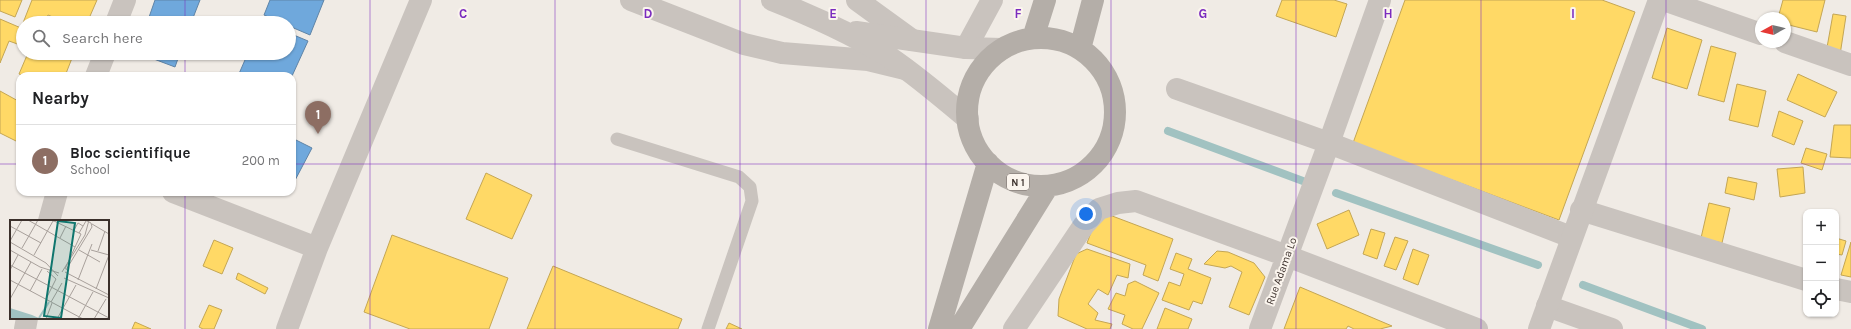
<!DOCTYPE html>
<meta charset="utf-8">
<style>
body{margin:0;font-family:Karla,sans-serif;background:#f6f6f6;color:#202124}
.controls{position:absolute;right:12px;bottom:12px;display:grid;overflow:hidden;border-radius:8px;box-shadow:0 1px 3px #0004}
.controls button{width:36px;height:36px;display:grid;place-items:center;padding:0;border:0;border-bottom:1px solid #e0e0e0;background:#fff;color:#202124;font:20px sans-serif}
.compass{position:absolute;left:1755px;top:12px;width:36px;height:36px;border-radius:50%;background:#fff;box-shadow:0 1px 3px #0004;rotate:262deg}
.you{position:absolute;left:1086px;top:214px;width:14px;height:14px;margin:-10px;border:3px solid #fff;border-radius:50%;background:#1a73e8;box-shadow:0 0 0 6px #1a73e833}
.badge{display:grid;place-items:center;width:26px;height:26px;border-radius:50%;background:#0b8043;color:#fff;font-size:13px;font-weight:700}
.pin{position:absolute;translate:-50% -33px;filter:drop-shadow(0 1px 2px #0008)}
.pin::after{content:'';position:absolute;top:21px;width:14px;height:12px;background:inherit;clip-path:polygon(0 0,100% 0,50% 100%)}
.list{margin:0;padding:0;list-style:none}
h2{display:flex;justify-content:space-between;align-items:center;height:52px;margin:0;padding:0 16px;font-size:17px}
h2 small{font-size:13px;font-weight:400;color:#757577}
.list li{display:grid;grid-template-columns:26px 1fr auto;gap:12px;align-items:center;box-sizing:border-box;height:72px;padding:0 16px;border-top:1px solid #e0e0e0}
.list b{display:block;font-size:15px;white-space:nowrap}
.list p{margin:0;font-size:13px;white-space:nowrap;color:#757577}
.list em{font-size:13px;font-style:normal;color:#757577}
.icon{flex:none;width:22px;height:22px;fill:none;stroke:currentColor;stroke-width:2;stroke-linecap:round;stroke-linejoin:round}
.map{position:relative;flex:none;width:1851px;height:329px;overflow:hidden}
.search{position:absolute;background:#fff;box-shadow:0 1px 3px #0004;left:16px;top:16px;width:280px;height:44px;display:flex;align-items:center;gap:10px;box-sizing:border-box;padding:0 14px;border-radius:22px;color:#757577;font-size:15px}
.panel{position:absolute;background:#fff;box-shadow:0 1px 3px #0004;left:16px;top:72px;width:280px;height:124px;border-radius:12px}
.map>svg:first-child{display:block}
.homes{fill:#ffd966;stroke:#c4a654}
.schools{fill:#6fa8dc;stroke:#5f84a7}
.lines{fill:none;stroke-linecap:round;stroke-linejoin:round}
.stream{stroke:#a1c2c1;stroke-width:8}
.service{stroke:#c9c3be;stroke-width:13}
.minor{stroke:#c9c3be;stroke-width:22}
.tertiary{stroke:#c9c3be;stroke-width:22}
.trunk{stroke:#b4aea8;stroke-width:22}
.grid{fill:none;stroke:#7b2cbf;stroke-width:1;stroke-opacity:0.55}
.labels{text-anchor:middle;stroke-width:4;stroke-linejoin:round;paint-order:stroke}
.shield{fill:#fbf5ee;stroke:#756b66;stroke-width:1}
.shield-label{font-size:10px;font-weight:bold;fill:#3b302b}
.street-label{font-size:11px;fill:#3b302b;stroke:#fbf5ee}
.inset-river{fill:none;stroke:#a1c2c1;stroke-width:2}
.inset-road{fill:none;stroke:#a8a09b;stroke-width:1}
.view{fill:#0f766e;fill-opacity:0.15;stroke:#0f766e;stroke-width:2}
.inset-edge{fill:none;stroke:#3b302b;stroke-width:2}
.grid-label{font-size:13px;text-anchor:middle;font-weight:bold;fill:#7b2cbf;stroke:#fbf5ee;stroke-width:4;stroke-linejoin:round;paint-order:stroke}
</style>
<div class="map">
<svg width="1851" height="329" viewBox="0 0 1851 329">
<rect width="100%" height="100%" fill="#f0ebe5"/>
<path class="homes" d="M0,0h22l-7,17 -15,-6z
M32,0h65l-10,23h-20l-19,-8 -4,8h-21v23l-14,-5 -9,22v-44l21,9z
M1282,0h52l13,4 -11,33 -60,-21z
M1405,0h197l33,12 -76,208 -206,-77z
M1783,0h42l-8,32 -32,-8v-6h-7z
M1833,14l13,2 -6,39 -14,-2z
M1667,28l35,12 -15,49 -35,-11z
M1711,46l25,7 -12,49 -26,-7z
M28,53h46l-9,23h-41l-5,-2z
M1798,74l39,18 -12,25 -38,-17z
M1737,84l29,7 -8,36 -29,-7z
M0,91l20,11v41l-20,-10z
M1779,111l24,10 -9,24 -22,-9z
M1834,125h17v33l-21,-1z
M1806,148l21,6 -5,16 -21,-7z
M1803,167l2,26 -25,4 -3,-28z
M486,173l46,22 -20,44 -46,-20z
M1728,177l29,6 -3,17 -29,-7z
M1709,203l21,5 -8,35 -21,-5z
M1349,210l10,25 -32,14 -10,-25z
M1099,211l74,28 -15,42 -15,-6 3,-10 -59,-22z
M1371,229l14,4 -8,26 -14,-5z
M392,235l116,43 -19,51h-79l-46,-17z
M1395,237l13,4 -12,29 -12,-4z
M1836,238l10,3 -4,14 -6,-1z
M214,240l19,8 -11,26 -19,-8z
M1851,242v35l-10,-2z
M1087,249l43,15 -2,14 -11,-3 -9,20 -10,-6 -10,15 10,9 -3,7 17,4 -2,5h-23l-29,-13 1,-17 17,-45z
M1413,249l16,6 -11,30 -15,-6z
M1217,251l11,1 26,11 11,14 -16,38 -20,-8 13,-35 -11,-6 -6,2 -21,-4z
M1176,253l16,6 -4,10 23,9 -9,26 -9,-3 -4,9 -27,-10 7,-18 11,4 4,-12 -14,-5z
M553,266l129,53 -4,10h-151z
M238,273l30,15 -3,6 -29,-15z
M1135,281l24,12 -17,36h-9l-11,-5 3,-9 -17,-6 8,-16 9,3 3,-12z
M1300,287l92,39 -12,3h-26l-6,-3 -2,3h-62z
M209,305l13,5 -8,19h-11l-4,-2z
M1165,308l27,11 -4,10h-31z
M135,322l16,7h-19z
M729,323l13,6h-16z"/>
<path class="schools" d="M155,0h45l-9,23h-44z
M270,0h54l-14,35 -21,-9v-3h-7l-18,-8z
M289,33l19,8 -16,35h-54l10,-23h41z
M138,53h42l-5,14z
M292,138l20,10 -20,38z"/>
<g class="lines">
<path class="stream" d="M1168,131l143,53
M1336,193l202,72
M1583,285l119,44"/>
<path class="service" d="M617,139l122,38 11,10 2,14 -44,128"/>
<path class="minor" d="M631,0l113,44 38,9 86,7 37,9
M857,0l55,40
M1664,0l97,34
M116,23l9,-23
M1785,42l66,23
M966,48l26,-48
M96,76l9,-23
M1177,89l152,54 242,94
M173,192l144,56
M1581,210l225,70
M49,221l8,-29
M1836,289l15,3
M1547,306l65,23
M25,329l2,-11
M287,329l30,-81 104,-248
M1014,329l70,-104 15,-16 19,-6 18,-2 151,55 190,73
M1260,329l69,-186 51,-143"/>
<path class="tertiary" d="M772,0c38,15 76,32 111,53 30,19 57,43 85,66
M856,32l110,16 36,1
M1539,329l120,-329"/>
<path class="trunk" d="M1033,38l12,-38
M967 112a74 74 0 1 1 148 0a74 74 0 1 1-148 0Z
M1080,49l13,-49
M939,329l49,-166
M959,329l89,-143"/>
</g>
<path class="grid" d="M185,0v23M370,0v329M555,0v329M740,0v329M926,0v329M1111,0v329M1296,0v329M1481,0v329M1666,0v329M185,53v23M0,164h20M292,164h1559M185,192v137"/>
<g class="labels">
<rect class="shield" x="1007" y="174" width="22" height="16" rx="3"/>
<g class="shield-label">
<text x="1018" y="186">N 1</text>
</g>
<g class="street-label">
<text transform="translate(1281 271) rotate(-70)" y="4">Rue Adama Lo</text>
</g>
</g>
<g transform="translate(10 220)">
<rect width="99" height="99" fill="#f0ebe5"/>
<path d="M0,88l22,7 9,4h-31z" fill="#a1c2c1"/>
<path class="inset-river" d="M29,98l10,-16"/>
<path class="inset-road" d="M18,0l47,27M42,0l29,14 -16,35M82,4l17,10M0,6l31,17M64,10l4,-7 5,3M69,13l7,-12M50,18l6,-12M0,21l12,-21M0,22l36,21 12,13M12,28l16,-28M0,30l30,17 19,6M69,30l21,12M81,30l18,5M88,31l7,-20M24,35l19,-34 12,-1M0,45l99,53M0,50l8,-15M56,50l26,-43 -1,-4 -6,-3M52,52l23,-37 4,-15M55,52l44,23M54,58l45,20M0,60l73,39M68,60l14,-36M86,69l13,-34M20,71l12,-22M0,79l21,-37M36,79l10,-20 -9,-8M41,82l11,-19M36,99l6,-16M47,99l19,-34M68,99l15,-27M84,99l12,-20"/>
<path class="view" d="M48,1l17,2 -14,95 -17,-2z"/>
<rect width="99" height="99" class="inset-edge"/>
</g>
<g class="grid-label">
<text x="463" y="18">C</text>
<text x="648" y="18">D</text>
<text x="833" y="18">E</text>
<text x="1018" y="18">F</text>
<text x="1203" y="18">G</text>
<text x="1388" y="18">H</text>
<text x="1573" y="18">I</text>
</g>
</svg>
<div class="controls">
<button>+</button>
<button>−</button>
<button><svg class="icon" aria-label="locate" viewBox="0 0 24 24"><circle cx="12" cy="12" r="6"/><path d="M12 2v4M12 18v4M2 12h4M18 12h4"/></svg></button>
</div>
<svg class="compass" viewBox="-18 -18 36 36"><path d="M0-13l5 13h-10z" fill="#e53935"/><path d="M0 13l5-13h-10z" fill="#757577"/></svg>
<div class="you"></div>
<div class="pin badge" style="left:318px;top:134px;background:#8d6e63">1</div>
<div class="search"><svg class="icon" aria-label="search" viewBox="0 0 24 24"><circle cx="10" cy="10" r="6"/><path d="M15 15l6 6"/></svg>Search here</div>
<section class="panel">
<h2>Nearby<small></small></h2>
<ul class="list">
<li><span class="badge" style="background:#8d6e63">1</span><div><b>Bloc scientifique</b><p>School</p></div><em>200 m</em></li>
</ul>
</section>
</div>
